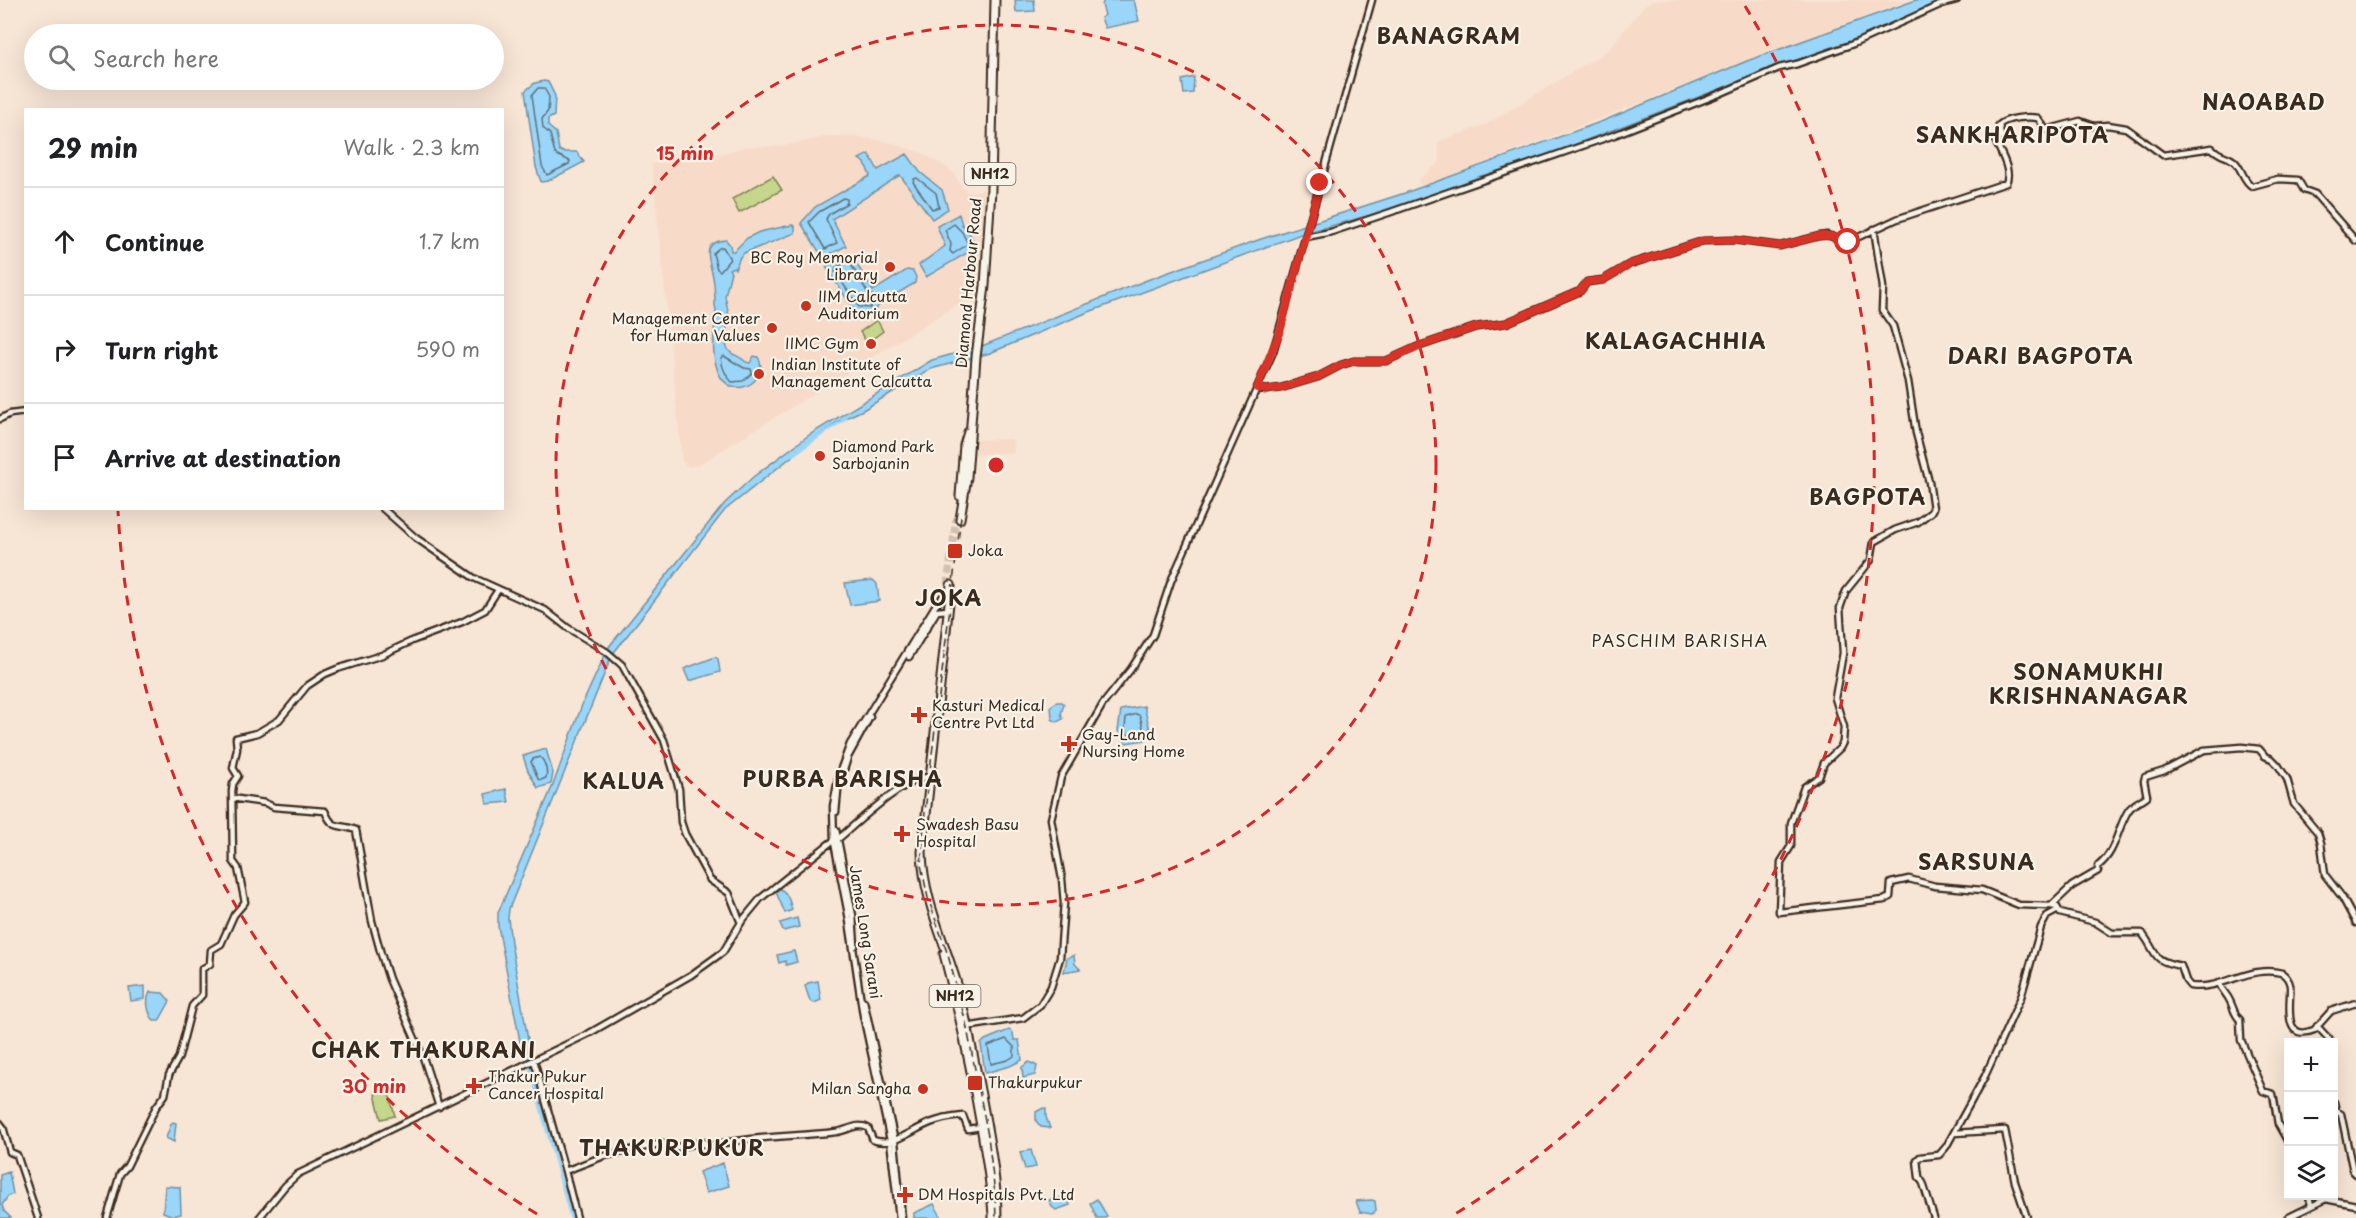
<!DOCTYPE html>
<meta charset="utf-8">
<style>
body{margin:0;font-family:"Playpen Sans",sans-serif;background:#f6f6f6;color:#202124}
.controls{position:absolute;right:18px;bottom:18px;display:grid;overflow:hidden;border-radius:0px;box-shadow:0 6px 24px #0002}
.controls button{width:54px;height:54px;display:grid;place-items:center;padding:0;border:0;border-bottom:2px solid #e0e0e0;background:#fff;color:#202124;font:30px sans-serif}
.stop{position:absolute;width:18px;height:18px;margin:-14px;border:4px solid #d93025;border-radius:50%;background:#fff}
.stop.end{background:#d93025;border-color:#fff;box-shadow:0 2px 6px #0008}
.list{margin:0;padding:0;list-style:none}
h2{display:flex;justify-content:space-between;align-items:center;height:78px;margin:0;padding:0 24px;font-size:26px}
h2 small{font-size:20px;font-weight:400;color:#757577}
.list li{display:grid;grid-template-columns:39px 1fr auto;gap:18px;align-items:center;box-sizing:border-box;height:108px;padding:0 24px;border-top:2px solid #e0e0e0}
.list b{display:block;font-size:22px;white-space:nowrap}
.list em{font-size:20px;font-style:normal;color:#757577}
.icon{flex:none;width:33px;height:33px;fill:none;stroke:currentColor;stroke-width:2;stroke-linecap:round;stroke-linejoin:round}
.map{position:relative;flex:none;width:2356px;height:1218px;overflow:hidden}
.search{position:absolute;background:#fff;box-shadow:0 6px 24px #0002;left:24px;top:24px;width:480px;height:66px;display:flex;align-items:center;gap:15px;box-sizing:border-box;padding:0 21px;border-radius:33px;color:#757577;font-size:22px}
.panel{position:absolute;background:#fff;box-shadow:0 6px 24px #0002;left:24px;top:108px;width:480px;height:402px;border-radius:0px}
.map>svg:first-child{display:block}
.built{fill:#f7dbc8}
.green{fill:#c5d78c;stroke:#808055;stroke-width:1.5}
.water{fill:#99d6fa;stroke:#7391a2;stroke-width:1.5}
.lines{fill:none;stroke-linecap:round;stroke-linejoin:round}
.shore{stroke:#616f76;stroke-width:1.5}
.canal{stroke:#99d6fa;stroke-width:3}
.highway-tunnel{stroke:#d1c0b0;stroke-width:7;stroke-dasharray:7 3.5;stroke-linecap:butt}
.secondary-casing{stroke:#3b2a1e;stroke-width:9}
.highway-casing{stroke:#3b2a1e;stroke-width:11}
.secondary{stroke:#f7f3e8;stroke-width:4.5}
.highway{stroke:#f7f3e8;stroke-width:7}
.rail{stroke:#3b2a1e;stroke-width:1.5;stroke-dasharray:9 4.5;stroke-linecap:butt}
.route{stroke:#d93025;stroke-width:8}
.ring{fill:none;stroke:#d62828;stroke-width:3;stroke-dasharray:10 8}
.poi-dot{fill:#c8321e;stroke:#f7f3e8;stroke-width:2}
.labels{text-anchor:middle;stroke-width:4.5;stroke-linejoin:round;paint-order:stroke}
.shield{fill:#f7f3e8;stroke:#73665b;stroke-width:1.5}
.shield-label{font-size:14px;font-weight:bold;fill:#3b2a1e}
.poi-label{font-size:15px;fill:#3b2a1e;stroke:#f7f3e8;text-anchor:start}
.street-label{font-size:15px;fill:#3b2a1e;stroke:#f7f3e8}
.neighbourhood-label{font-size:16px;letter-spacing:1.5px;fill:#3b2a1e;stroke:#f7f3e8}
.district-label{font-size:21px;font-weight:bold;letter-spacing:1.5px;fill:#3b2a1e;stroke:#f7f3e8}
.centre{fill:#d62828;stroke:#f7f3e8;stroke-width:3}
.ring-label{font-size:18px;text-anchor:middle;font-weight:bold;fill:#d62828;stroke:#f7f3e8;stroke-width:4.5;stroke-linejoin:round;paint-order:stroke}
</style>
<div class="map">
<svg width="2356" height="1218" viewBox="0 0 2356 1218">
<rect width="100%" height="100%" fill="#f7e5d5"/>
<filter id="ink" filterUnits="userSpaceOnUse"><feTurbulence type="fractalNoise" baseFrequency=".0167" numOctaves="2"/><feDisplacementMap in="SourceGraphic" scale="12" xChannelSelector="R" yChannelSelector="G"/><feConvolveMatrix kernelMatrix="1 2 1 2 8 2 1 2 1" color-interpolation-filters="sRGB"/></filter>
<g filter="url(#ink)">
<path class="built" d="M1653,0h257l-487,186 -6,-5 23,-19 -2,-20 49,-18 120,-73 38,-46z
M829,136l29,1 31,5 33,11 18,10 14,10 8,15 7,4 22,-3 -7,99 -286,177 -10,2 -6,-6 -30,-297 56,-6 36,-11 38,-1z
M1011,439l2,2 1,12 -39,1 -1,-14z"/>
<path class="green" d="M773,176l9,14 -43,23 -7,-14z
M877,320l6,11 -16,12 -7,-11z
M388,1090l7,26 -14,3 -6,-25z"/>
<path class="water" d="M1015,0h19l1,11 -19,1z
M1104,0h30l5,21 -34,7 -4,-10 4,-3 -3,-10z
M1916,0h36l-108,45 -54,17 -253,97 -56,17 -77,30 -103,28 -215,79 -96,40 -59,16 -68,41 -24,11 -29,21 -85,68 -113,145 -103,254 -1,9 3,25 19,108 -8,1 -24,-126v-13l55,-128 29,-80 26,-57 117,-145 28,-26 56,-42 123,-75 50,-14 165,-66 114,-41 144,-46 198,-72 144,-60z
M1194,77l-1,16 -9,1 -2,-14z
M544,81l4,1 7,14 -1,20 -6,3v7l8,7 3,17 4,2h14l7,10 -36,19 -7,1 -5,-15 -11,-76 10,-8z
M869,154l9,16 29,-16 13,18 22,18 6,19 -16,10 -32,-44 -68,44 14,27 -23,12 -22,-35 14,-16 55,-31 -5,-13 -6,-4z
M959,214l3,11 4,2 11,20 -51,30 -7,-12 26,-19 -8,-20z
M792,225l3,1v7l-51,20 -4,4 -5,12 -1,-2 -5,2 2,3 -6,24 5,25 -3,4c0,10 -5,23 6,29 6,3 9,4 13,8l4,1 4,-7 4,1c14,25 -32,50 -42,8 -5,-17 -1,-39 0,-56l-1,-2c0,-10 0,-20 -2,-30 -3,-16 -14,-35 13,-37l4,5 1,6h3l13,-13 12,-6z
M850,253l23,38 34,-21 6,1 3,6 -1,6 -32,19 -14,13 -5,-2 -6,3 -32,-49z
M873,580l4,4 2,17 -29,4 -5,-22z
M715,657l3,2 2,13 -31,9 -5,-12z
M1057,702h5l2,2 -3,10 2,5 -6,3 -5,-3 -1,-13z
M1144,706l7,28 -6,6 -19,3 -8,-12 3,-21z
M546,749l7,24 -2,11 -13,4 -10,-17 -5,-15z
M506,789l3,13 -22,2 -2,-10z
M780,889c8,3 10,14 12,21l-7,3 -9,-21z
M797,918l2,9 -16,4 -3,-8z
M794,951l3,11 -11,3 -1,-4 -6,2 -2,-8z
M1074,955l1,9 5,5 -16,3 3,-14z
M818,981l3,19 -7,3 -4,-2 -5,-15 3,-3z
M145,986v13l-14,2 -2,-13z
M150,992l13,1 7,8 -11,20h-5c-6,-8 -9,-20 -4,-29z
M1009,1030l4,3 1,7h5l3,20 -12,6 -25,7 -4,-29 4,-4z
M1029,1062l8,4 -2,9 -12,3 -1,-11z
M1043,1108l3,1v8l4,11 -9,-1 -5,-6v-9z
M173,1122l3,1 -2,19 -8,-4 5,-14z
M1031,1150l5,17 -11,2 -5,-17z
M723,1163l6,23 -23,7 -7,-21z
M9,1172l4,22 -5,2 -6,9 2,6 7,7h-11v-43z
M165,1186l15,1 1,27 -8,2 -10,-4z
M1063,1197l4,1 3,7 -14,5 -4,-3 -3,-7z
M1097,1199l10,17 -2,2h-8l-7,-15z
M1372,1200l3,1 1,9 -4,4 -12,-2 -4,-11z
M934,1204l8,14h-28v-5z"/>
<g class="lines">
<path class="shore" d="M538,88h6l5,9 -1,14 -6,8 1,9 7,6 5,20 15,7 -1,3 -22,11 -5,-9 -10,-71z
M914,179l3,-1 19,15 3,14 -7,2 -19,-27z
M843,198l4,1v4l-18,11 -3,5 11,24 -12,6 -16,-27 10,-10z
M954,224l8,8 6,12 -15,10 -3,-3 1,-7 -6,-14z
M723,247l7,12 -10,12 -3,-2 -4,-16 6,-5z
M846,262l4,1 18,30 8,5 -6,10 -11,-1 -24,-35 1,-4z
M724,356l20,12 7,1 1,4 -9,8 -11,1c-6,-6 -10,-15 -11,-24z
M1137,714l3,2 4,16 -15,4 -4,-7 1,-12z
M540,757c5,4 8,15 6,21l-5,2 -3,-1 -7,-17 2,-3z
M1006,1039l8,8v9l-6,4 -17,4 -3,-18z"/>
<path class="canal" d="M792,455l54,-37
M525,1049l46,169"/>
<path class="highway-tunnel" d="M947,585l9,-66"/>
<g class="secondary-casing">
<path id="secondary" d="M1874,229l9,58 -1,23 11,16 15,55 8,52 13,49 4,26 -2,4 -13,10 -23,8 -21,12 -3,18 -25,31 -6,17 3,45 -8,45 9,29 -1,15 -3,6 -16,15 -5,14 -15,10 -13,36v23l-10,16 -2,50 105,-12 6,-3 1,-14 18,-4 26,7 47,4 37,15 32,1 21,-20 26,-15v-5c18,-14 19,-37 30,-55 5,-8 13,-10 19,-15l-3,-15 1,-4 19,-6 40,-21 38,-3 17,2 6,7 7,3 6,6 9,14 7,25 24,29 3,10 4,32 17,22 14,26
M1306,237l25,-5 60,-20 223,-77 105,-41 60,-26 18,-4 56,-20 89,-40 15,-4
M1257,388l9,2 15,-2 37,-11 23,-12 13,-4h32l31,-14 59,-20 30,-4 74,-32 7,-9 16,-2 27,-16 73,-23 31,-1 46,6 39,-10 8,-1 21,7 49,-23 109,-36c6,-12 -5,-29 -10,-41l5,-6 -2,-11c7,-7 29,-9 39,-7l8,12 34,-9 14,5 14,-1 18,3 37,27 49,-7c8,9 15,7 22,13 8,7 9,20 18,25l26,-7 20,1 6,10 11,4 41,47
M0,419l10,-5 16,-2
M382,508l34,30 58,40 71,32 23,18 39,24 15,13 42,75 15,49 2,33 4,12 25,46 19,13 12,30
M909,657l28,-46 11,-1
M840,783l8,-26 22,-40
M232,798l33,5 9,4 51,4c8,20 13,12 31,19l16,91 9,33 8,25 34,78 16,50
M836,812l2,-21
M836,830l17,86 2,30
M2051,906l6,1 3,6 35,9 17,11h30c17,22 8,27 39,33l5,15 4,5c32,5 59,-22 92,-13 4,3 7,7 8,12 2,13 -10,59 24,45l17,-19 25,-8
M2219,983c3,8 8,11 11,18 4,8 4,13 10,19l1,20 22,51 10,3 5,30 10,18
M864,1001l31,141 7,76
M2317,1026l12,13 -1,3
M966,1027l57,-9 17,-13 11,-18 9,-29 4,-55 -2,-24 -11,-60 10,-42 42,-73 28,-35 22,-34 18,-54 102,-229 99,-352
M534,1060l31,111 39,-15 59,-13 5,6 35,-7 2,3 4,1c42,-10 84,-9 127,-14 11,-1 22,-10 32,-4l5,12c21,7 39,-10 57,-17 10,-4 22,-6 33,-7l5,13 13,-2
M2334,1102l2,9 5,3 12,57 3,3
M0,1123l3,4 7,25 7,3 21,63
M1954,1133l51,-3 10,52 12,36
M565,1171l12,47
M2309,1196l2,9
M107,1218l13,-44 7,-8 29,-59 9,-12 4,-20 10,-18 13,-51 10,-11v-26l8,-5 1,-14 10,-6 13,-29 11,-13 -7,-34 -5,-7 -1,-70 1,-7 5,-8 -5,-8 4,-19 -1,-11 21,-5 22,-13 28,-34 18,-12 12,-5 45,-14 32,-15 48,-18 23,-12 13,-20
M259,1218l26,-32 13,-12 290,-140 103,-59 32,-23 19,-31 19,-23 69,-55 7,-3c19,-16 69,-64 93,-63
M899,1218l-9,-78 -27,-125 -15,-101 -14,-72 -1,-36 6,-32 11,-30 85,-138 11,-13 4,-1
M1934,1218l-11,-35 -4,-6 -2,-17 3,-3 19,-2 7,-8 39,-71 36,-79 20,-70 6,-11 11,-6
M2287,1218l39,-19 30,6"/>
</g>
<g class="highway-casing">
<path id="highway" d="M960,496l4,-51 4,-13
M960,519l7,-42 9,-120 9,-71 6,-97 4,-189
M951,585l-29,267c1,46 22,88 35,132 11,38 17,77 25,116 7,39 15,78 15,118
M944,954c15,57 27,114 37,172 5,31 11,61 12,92"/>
</g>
<use href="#secondary" class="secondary"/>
<use href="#highway" class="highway"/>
<path class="rail" d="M961,517l-36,294 -4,54 7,33 20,57 18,68 22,113 7,58 1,24"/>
</g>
</g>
<g class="lines" filter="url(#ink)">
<path class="route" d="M1320,183l-40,148 -23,57 9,2 15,-2 37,-11 23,-12 13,-4h32l31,-14 59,-20 30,-4 74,-32 7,-9 16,-2 27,-16 73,-23 31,-1 46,6 39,-10h12l17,6"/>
</g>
<g class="ring">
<circle cx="996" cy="465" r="440"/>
<path d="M537 1214A879 879 0 0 1 118 511M1745 6A879 879 0 0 1 1455 1214"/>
</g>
<g class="poi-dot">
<circle cx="890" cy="267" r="6"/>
<circle cx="806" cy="306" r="6"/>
<circle cx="772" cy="328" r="6"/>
<circle cx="871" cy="344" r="6"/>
<circle cx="759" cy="374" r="6"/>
<circle cx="820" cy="456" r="6"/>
<rect x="947" y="543" width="16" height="16" rx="3"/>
<path d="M916 706h6v6h6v6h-6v6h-6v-6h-6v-6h6z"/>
<path d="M1066 735h6v6h6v6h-6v6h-6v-6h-6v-6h6z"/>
<path d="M899 825h6v6h6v6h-6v6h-6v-6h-6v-6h6z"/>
<rect x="967" y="1075" width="16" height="16" rx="3"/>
<path d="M471 1077h6v6h6v6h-6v6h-6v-6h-6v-6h6z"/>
<circle cx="923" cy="1089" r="6"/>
<path d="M902 1186h6v6h6v6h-6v6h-6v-6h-6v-6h6z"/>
</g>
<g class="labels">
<g class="shield">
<rect x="964.5" y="163" width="51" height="22" rx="4.5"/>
<rect x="929.5" y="985" width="51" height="22" rx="4.5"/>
</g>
<g class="shield-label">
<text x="990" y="179">NH12</text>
<text x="955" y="1001">NH12</text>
</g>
<g class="poi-label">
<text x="878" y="263" text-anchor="end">BC Roy Memorial<tspan x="878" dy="17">Library</tspan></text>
<text x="818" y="302">IIM Calcutta<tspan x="818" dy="17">Auditorium</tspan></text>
<text x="760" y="324" text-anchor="end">Management Center<tspan x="760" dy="17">for Human Values</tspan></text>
<text x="859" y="349" text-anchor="end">IIMC Gym</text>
<text x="771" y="370">Indian Institute of<tspan x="771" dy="17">Management Calcutta</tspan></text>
<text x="832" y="452">Diamond Park<tspan x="832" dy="17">Sarbojanin</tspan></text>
<text x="968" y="556">Joka</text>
<text x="932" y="711">Kasturi Medical<tspan x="932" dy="17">Centre Pvt Ltd</tspan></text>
<text x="1082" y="740">Gay-Land<tspan x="1082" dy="17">Nursing Home</tspan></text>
<text x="916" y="830">Swadesh Basu<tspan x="916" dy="17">Hospital</tspan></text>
<text x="488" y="1082">Thakur Pukur<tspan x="488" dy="17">Cancer Hospital</tspan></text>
<text x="988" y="1088">Thakurpukur</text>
<text x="911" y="1094" text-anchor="end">Milan Sangha</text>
<text x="918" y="1200">DM Hospitals Pvt. Ltd</text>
</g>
<g class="street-label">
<text transform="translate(969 283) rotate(-85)" y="5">Diamond Harbour Road</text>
<text transform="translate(865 932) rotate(81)" y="5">James Long Sarani</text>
</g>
<g class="neighbourhood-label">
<text x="1680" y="647">PASCHIM BARISHA</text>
</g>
<g class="district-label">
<text x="1449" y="44">BANAGRAM</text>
<text x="2264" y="110">NAOABAD</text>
<text x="2013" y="143">SANKHARIPOTA</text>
<text x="1676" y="349">KALAGACHHIA</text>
<text x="2041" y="364">DARI BAGPOTA</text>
<text x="1868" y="505">BAGPOTA</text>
<text x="949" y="606">JOKA</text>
<text x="2089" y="680">SONAMUKHI<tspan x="2089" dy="24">KRISHNANAGAR</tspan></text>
<text x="843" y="787">PURBA BARISHA</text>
<text x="624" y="789">KALUA</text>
<text x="1977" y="870">SARSUNA</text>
<text x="424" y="1058">CHAK THAKURANI</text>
<text x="672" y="1156">THAKURPUKUR</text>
</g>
</g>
<circle cx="996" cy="465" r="9" class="centre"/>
<g class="ring-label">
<text x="685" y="160">15 min</text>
<text x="374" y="1093">30 min</text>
</g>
</svg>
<div class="controls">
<button>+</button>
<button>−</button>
<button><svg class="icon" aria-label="layers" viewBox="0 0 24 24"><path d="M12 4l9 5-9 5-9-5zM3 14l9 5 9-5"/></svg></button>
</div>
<div class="stop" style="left:1848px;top:242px"></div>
<div class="stop end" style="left:1320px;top:183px"></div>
<div class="search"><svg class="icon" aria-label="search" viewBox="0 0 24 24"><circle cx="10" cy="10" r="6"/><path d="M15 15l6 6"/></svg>Search here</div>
<section class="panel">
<h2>29 min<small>Walk · 2.3 km</small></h2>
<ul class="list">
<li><svg class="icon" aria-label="ahead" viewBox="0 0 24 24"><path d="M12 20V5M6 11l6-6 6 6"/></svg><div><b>Continue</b></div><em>1.7 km</em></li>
<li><svg class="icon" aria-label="right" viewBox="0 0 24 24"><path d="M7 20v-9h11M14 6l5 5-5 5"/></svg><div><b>Turn right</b></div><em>590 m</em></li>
<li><svg class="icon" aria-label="arrive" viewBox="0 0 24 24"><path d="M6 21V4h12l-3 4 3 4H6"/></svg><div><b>Arrive at destination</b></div></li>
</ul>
</section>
</div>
